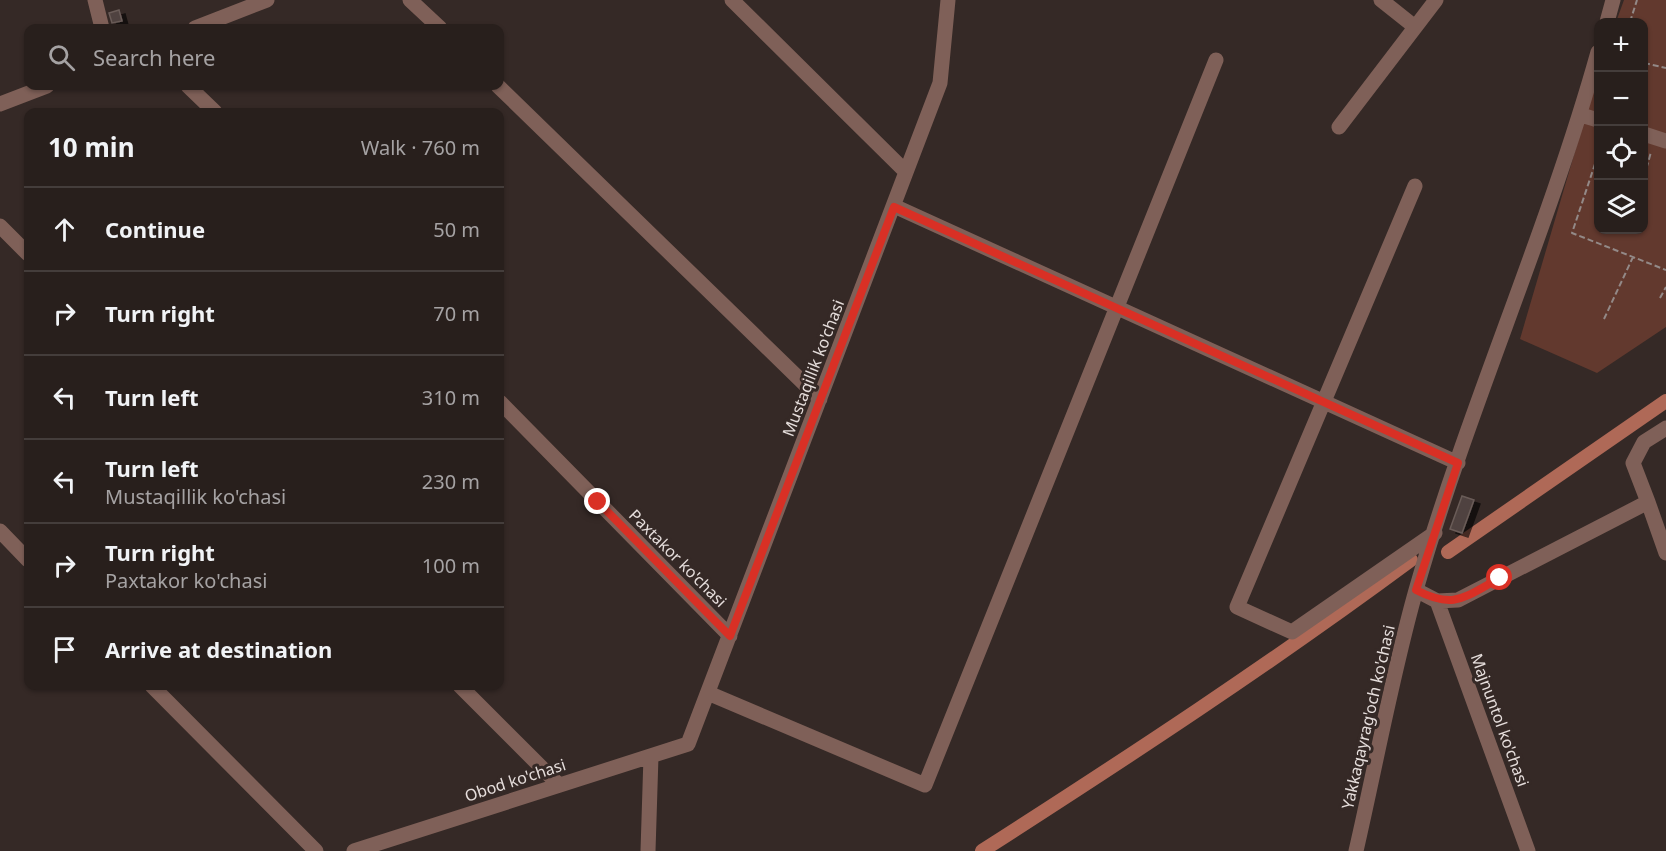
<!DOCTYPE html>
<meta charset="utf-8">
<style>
body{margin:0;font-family:"Noto Sans",sans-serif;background:#342c29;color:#f1f3f6}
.controls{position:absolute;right:18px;top:18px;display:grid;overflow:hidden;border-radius:12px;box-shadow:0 2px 4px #0004}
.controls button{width:54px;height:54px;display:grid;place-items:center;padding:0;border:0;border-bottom:2px solid #443d3b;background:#281f1c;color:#f1f3f6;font:30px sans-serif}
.stop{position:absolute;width:18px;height:18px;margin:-14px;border:4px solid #d93025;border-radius:50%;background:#fff}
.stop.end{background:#d93025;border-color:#fff;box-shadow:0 2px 6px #0008}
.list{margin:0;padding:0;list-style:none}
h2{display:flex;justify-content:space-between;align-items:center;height:78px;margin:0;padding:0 24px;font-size:26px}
h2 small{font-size:20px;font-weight:400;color:#a5a2a3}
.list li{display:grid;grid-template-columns:39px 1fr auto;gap:18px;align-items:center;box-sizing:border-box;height:84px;padding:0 24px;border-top:2px solid #443d3b}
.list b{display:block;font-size:22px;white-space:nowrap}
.list p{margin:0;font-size:20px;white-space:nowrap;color:#a5a2a3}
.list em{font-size:20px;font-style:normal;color:#a5a2a3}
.icon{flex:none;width:33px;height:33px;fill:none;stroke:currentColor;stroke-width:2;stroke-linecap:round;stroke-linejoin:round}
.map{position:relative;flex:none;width:1666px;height:851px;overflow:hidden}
.search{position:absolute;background:#281f1c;box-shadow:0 2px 4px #0004;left:24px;top:24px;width:480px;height:66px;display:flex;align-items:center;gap:15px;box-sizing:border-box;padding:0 21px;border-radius:12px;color:#a5a2a3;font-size:22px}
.panel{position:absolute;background:#281f1c;box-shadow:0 2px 4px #0004;left:24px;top:108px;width:480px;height:582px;border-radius:12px}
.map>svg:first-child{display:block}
.green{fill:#62392e}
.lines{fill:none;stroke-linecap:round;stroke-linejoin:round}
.canal{stroke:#af6957;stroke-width:14}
.building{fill:#50433f;stroke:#6a5c59;stroke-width:1.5;filter:url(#shadow)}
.path{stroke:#938987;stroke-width:2;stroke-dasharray:6 3;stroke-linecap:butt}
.minor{stroke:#7f6058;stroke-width:15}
.route{stroke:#d93025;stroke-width:8}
.labels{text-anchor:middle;stroke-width:6;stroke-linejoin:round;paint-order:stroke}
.street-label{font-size:16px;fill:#e6dedc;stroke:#352926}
</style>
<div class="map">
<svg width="1666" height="851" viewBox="0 0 1666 851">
<defs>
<filter id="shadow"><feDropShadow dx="6" dy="4" stdDeviation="0" flood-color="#0009"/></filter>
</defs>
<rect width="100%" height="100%" fill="#352926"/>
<path class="green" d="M1624,0h42v327l-69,46 -77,-34 78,-266v157h46v-208h-28z"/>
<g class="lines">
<path class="canal" d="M1448,552l218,-151
M982,851c145,-93 290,-188 429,-291"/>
</g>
<path class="building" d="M119,10l3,11 -10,2 -3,-10z
M1462,496l12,4 -12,33 -12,-4z"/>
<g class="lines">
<path class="path" d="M1630,22l7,-22
M1644,63l22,5
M1598,155l-26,78 94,37
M1644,177l7,-25
M1660,298l6,-11
M1604,319l29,-62"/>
<path class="minor" d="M95,0l7,28
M410,0l30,28
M732,0l174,172
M1381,0l34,27
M1607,22l6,-22
M195,28l72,-28
M188,86l27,26
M498,86l322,313
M0,104l47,-18
M1581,115l17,5
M1339,127l97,-127
M1644,134l22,7
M1415,186l-178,421 55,25 143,-99
M894,206l564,257
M0,226l28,28
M500,402l230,234
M1648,502l18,51
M0,531l28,29
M1416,590l21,11 21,-1 190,-98 -15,-39 11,-21 22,-14
M1437,601l91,250
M152,686l164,165
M460,686l99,99
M708,693l217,92 291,-725
M354,851l334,-107 252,-661 8,-83
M648,851l3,-95
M1356,851c20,-87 36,-176 60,-261 52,-182 131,-356 182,-538"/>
</g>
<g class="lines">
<path class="route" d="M598,502l132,134 164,-429 564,256 -42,127c39,20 48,7 84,-12"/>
</g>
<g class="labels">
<g class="street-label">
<text transform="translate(813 368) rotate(-69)" y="6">Mustaqillik ko'chasi</text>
<text transform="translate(678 558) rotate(45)" y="6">Paxtakor ko'chasi</text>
<text transform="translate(1368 717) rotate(-77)" y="6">Yakkaqayrag'och ko'chasi</text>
<text transform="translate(1500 720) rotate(70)" y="6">Majnuntol ko'chasi</text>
<text transform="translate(515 780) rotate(-18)" y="6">Obod ko'chasi</text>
</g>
</g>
</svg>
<div class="controls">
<button>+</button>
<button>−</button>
<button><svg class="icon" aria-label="locate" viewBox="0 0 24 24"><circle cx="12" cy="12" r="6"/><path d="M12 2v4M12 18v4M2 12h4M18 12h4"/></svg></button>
<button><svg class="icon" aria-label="layers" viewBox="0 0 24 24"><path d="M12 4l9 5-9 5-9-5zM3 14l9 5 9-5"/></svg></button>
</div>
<div class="stop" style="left:1500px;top:578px"></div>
<div class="stop end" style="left:598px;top:502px"></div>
<div class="search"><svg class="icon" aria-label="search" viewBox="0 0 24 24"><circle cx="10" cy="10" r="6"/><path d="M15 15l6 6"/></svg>Search here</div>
<section class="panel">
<h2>10 min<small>Walk · 760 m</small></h2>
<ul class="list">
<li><svg class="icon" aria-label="ahead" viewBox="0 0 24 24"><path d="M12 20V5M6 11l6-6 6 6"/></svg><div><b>Continue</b></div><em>50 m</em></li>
<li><svg class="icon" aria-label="right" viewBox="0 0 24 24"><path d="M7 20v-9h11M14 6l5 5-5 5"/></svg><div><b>Turn right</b></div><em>70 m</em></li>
<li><svg class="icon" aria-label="left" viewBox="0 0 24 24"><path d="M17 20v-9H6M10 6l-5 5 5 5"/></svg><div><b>Turn left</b></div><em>310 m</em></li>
<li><svg class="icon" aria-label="left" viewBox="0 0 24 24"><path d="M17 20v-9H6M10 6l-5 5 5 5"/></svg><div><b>Turn left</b><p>Mustaqillik ko'chasi</p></div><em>230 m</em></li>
<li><svg class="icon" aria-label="right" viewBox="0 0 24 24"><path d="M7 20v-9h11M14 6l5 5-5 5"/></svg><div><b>Turn right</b><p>Paxtakor ko'chasi</p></div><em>100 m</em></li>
<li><svg class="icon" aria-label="arrive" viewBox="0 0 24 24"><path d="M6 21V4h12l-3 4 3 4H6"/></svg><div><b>Arrive at destination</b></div></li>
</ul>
</section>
</div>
